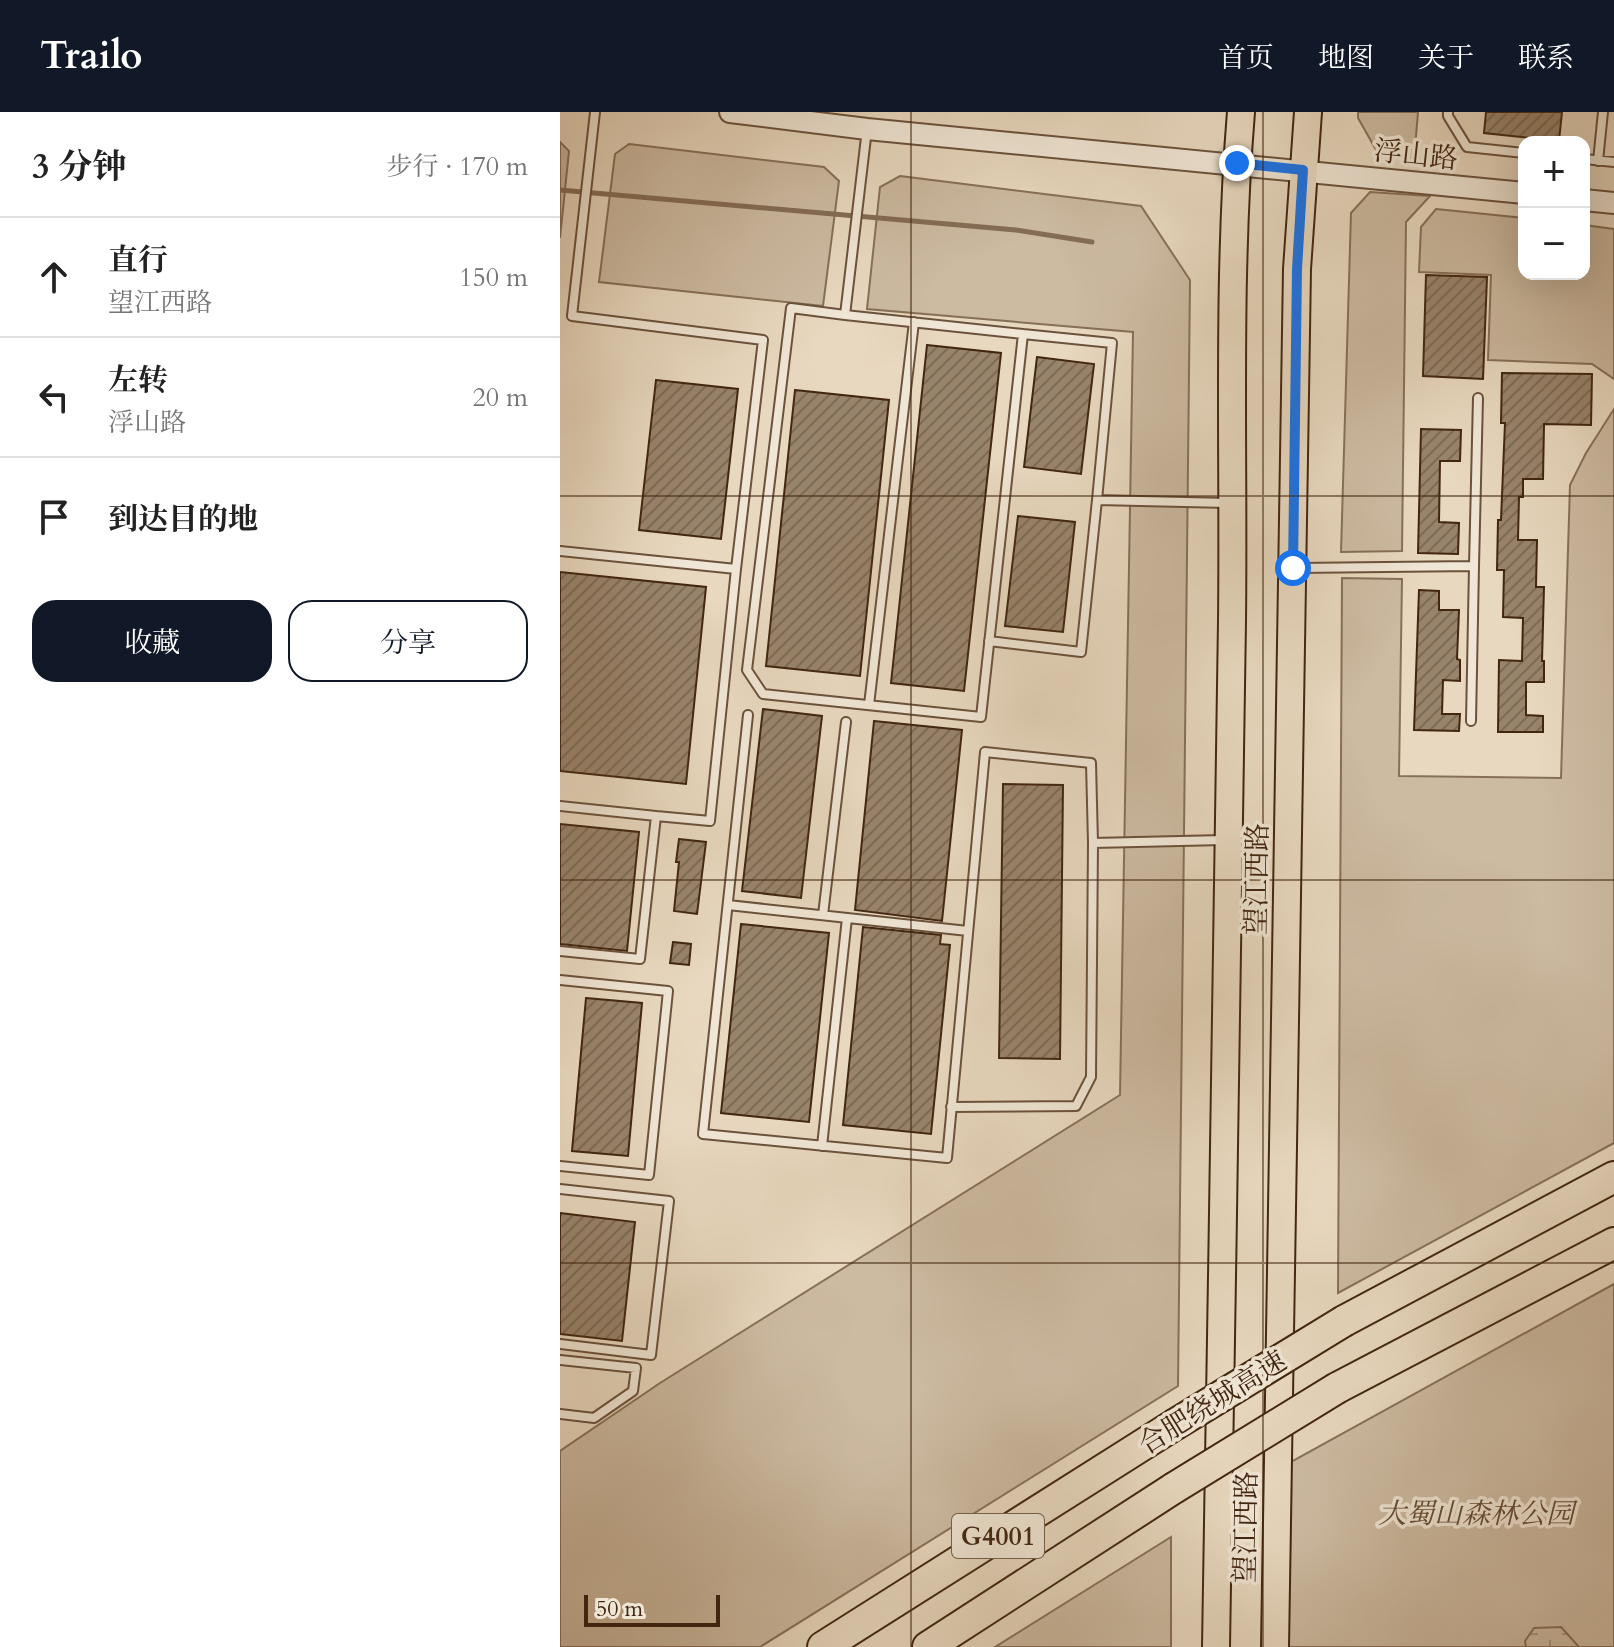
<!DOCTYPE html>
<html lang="zh">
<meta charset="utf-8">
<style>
body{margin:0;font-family:Cardo,"Noto Serif SC",serif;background:#f6f6f6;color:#222}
.controls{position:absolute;right:24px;top:24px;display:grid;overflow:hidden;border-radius:16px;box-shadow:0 8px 32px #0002}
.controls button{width:72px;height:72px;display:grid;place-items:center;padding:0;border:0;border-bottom:2px solid #e0e0e0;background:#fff;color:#222;font:40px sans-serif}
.scale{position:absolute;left:24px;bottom:20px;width:136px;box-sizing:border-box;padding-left:8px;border:4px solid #422610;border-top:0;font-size:22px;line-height:28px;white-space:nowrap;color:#422610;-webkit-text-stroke:6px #f0e6d5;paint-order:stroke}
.stop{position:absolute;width:24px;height:24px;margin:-18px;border:6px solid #1a73e8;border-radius:50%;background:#fff}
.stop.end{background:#1a73e8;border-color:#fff;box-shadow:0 2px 8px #0008}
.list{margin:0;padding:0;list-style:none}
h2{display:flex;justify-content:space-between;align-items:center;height:104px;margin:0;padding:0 32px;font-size:34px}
h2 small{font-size:26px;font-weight:400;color:#767676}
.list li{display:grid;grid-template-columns:52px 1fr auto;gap:24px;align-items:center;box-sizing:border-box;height:120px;padding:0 32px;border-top:2px solid #e0e0e0}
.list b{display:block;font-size:30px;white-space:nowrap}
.list p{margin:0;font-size:26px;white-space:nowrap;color:#767676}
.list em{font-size:26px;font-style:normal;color:#767676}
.actions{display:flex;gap:16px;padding:24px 32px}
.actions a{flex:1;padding:18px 0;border:2px solid #111827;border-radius:24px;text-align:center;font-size:28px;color:#111827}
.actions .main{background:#111827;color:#fff}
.icon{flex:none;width:44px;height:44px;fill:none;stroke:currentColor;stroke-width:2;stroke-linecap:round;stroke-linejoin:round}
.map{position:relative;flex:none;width:1054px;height:1535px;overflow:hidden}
header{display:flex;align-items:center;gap:48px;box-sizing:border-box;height:112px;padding:0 40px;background:#111827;color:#fff}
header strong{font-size:38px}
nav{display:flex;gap:44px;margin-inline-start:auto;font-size:28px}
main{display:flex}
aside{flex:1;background:#fff}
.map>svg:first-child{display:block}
.green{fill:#ccbaa1;stroke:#877058;stroke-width:2}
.wetland{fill:url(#wetland-marsh);stroke:#877058;stroke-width:2}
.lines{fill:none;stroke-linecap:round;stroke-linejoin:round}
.stream{stroke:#846c56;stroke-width:5}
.building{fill:url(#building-hatch);stroke:#422610;stroke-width:2}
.service-casing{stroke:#6c523c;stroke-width:12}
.tertiary-casing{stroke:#6c523c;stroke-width:24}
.primary-casing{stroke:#422610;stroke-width:30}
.motorway-casing{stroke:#422610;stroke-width:34}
.service{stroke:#f0e6d5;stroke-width:8}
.tertiary{stroke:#f0e6d5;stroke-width:20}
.primary{stroke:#e8d8bf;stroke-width:26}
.motorway{stroke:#e8d8bf;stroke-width:30}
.motorway-bridge-casing{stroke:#422610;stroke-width:34;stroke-linecap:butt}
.motorway-bridge{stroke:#e8d8bf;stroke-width:30}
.route{stroke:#1a73e8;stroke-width:10}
.grid{fill:none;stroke:#422610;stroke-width:2;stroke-opacity:0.55}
.labels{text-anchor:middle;stroke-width:7;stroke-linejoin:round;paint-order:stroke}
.shield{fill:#f0e6d5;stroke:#76604b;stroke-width:2}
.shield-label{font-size:26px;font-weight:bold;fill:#422610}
.street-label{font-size:28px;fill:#422610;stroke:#f0e6d5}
.park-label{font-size:28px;font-style:italic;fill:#644b34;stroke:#f0e6d5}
</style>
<header>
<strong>Trailo</strong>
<nav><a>首页</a><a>地图</a><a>关于</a><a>联系</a></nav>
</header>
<main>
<aside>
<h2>3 分钟<small>步行 · 170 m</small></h2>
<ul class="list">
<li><svg class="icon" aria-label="ahead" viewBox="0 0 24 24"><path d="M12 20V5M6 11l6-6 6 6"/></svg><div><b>直行</b><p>望江西路</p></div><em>150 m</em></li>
<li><svg class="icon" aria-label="left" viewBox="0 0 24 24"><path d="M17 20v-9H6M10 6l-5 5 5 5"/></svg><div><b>左转</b><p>浮山路</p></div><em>20 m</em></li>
<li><svg class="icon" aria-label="arrive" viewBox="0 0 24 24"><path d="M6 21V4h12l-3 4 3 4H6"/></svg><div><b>到达目的地</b></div></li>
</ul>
<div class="actions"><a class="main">收藏</a><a>分享</a></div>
</aside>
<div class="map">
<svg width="1054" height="1535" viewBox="0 0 1054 1535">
<defs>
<pattern id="wetland-marsh" width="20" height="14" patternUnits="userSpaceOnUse" patternTransform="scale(2)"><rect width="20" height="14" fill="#ccbaa1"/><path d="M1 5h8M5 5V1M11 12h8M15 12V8" fill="none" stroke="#a79782"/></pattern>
<pattern id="building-hatch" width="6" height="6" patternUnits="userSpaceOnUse" patternTransform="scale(2)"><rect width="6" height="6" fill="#98836b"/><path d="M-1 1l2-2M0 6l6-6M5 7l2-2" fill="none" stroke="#7e6b57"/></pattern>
</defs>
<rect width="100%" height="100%" fill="#e8d8bf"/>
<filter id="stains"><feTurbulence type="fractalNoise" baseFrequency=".0025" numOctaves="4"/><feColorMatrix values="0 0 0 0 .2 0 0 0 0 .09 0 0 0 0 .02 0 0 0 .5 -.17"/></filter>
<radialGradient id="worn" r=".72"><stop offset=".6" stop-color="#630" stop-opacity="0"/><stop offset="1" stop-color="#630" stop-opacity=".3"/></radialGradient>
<path class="green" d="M798,0h60l-4,48 -35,-5 -21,-37z
M0,30l9,9 -9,87z
M69,32l195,23 15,14 -16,125 -224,-24 16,-128z
M340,64l241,30 49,74 -12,1106 -418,261h-200v-196l100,-68 460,-288 13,-763 -266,-23 13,-122z
M810,80l60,4 -24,26 -4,329 -61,1 10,-339z
M876,97l88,9v56h60v-49l30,4v150l-22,-15 -104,-4 3,-85 -72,-3 2,-45z
M1054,297v734l-276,150 4,-715 60,1 -3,197 162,2 9,-293 16,-32z
M1054,1172v363h-339l3,-178z
M611,1425v110h-176z"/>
<path class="wetland" d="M1001,1515l18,20h-53l-1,-6 9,-13z"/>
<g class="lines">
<path class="stream" d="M0,78l456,40 76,12"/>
</g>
<path class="building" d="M926,0h76l-3,29 -75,-8z
M866,163l61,2 -4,102 -60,-3z
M367,233l74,8 -37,338 -73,-8z
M477,245l57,7 -13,110 -57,-7z
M942,261l90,1 -1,51 -47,-1 -1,55h-20v18h-4l-1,43h19l-1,47h8l-2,74h2v21h-18v33l17,1v16h-45l1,-72 23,1 1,-43 -20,-1 1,-47h-7l1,-50h3l4,-97h-4z
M96,268l82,9 -17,150 -82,-9z
M235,278l94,10 -29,276 -94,-10z
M861,317l40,1 -1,31h-20l-1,61 20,1 -1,31 -40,-1z
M458,404l57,6 -12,110 -58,-6z
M0,460l146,15 -20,197 -126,-13z
M859,478l20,1v19h20l-2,49 3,1v21l-17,-1 -1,34h18l-1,17 -45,-1z
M203,597l59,7 -21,182 -59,-7z
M314,609l88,9 -20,191 -87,-11z
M443,672l60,1 -3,274 -61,-1z
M0,712l79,8 -12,119 -67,-7z
M119,727l27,3 -9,72 -23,-3 5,-49h-3z
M181,812l88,9 -20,189 -88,-9z
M303,815l78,8 -1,9 10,1 -19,189 -88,-9z
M113,830l18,2 -2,21 -19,-2z
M26,886l56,5 -14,153 -56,-5z
M0,1101l75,9 -13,119 -62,-7z"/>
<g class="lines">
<g class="service-casing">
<path id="service" d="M35,0l-23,204 191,24 -27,229
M888,0v4l19,31 57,6
M1024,47l30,3
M1038,49l5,-49
M285,203l178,19 -42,383 -218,-23 -16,-24 44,-362 54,7 22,-186
M463,222l89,9 -15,157
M0,439l176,18 -26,252 -54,-5
M737,456l177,-2 4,-168
M429,529l92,11 16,-152 131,3
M309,593l45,-383
M188,603l-45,419 244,24 38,-406 106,11 2,80 131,-3
M911,609l3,-155
M0,694l96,10 -16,143 -80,-8
M168,793l240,26
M263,803l23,-193
M0,868l108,11 -19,184 -89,-9
M391,995l125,-1 15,-29 2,-234
M262,1034l25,-228
M0,1077l109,12 -18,154 -91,-11
M0,1248l76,8 -3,23 -39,27 -34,-4"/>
</g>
<g class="tertiary-casing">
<path id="tertiary" d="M170,0l137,17 657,64
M1024,88l30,3"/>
</g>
<g class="primary-casing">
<path id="primary" d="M656,1535c5,-342 12,-684 16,-1026 2,-169 -5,-340 9,-509
M715,1535l22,-1378 11,-157"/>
</g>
<g class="motorway-casing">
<path id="motorway" d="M784,1209l270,-144
M777,1276l277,-145
M263,1535l351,-222
M368,1535l246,-159"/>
</g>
<use href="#service" class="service"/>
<use href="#tertiary" class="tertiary"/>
<use href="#primary" class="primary"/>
<use href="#motorway" class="motorway"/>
<g class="motorway-bridge-casing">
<path id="motorway-bridge" d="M614,1313l170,-104
M614,1376l163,-100"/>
</g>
<use href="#motorway-bridge" class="motorway-bridge"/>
</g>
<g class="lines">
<path class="route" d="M677,51l66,7 -6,99 -4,299"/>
</g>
<path class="grid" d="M351,0v1535M703,0v1535M0,384h1054M0,768h1054M0,1151h1054"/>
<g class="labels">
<rect class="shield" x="392" y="1402" width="92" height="44" rx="6"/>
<g class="shield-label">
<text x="438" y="1433">G4001</text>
</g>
<g class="street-label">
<text transform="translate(856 42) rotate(6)" y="10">浮山路</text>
<text transform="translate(696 767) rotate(-89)" y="10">望江西路</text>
<text transform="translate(652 1290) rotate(-32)" y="10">合肥绕城高速</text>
<text transform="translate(685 1415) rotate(-89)" y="10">望江西路</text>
</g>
<g class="park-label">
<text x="916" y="1411">大蜀山森林公园</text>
</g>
</g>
<rect width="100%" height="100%" filter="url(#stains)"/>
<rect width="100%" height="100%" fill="url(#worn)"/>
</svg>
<div class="controls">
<button>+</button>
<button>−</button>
</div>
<div class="scale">50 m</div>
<div class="stop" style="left:733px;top:456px"></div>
<div class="stop end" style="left:677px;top:51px"></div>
</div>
</main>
